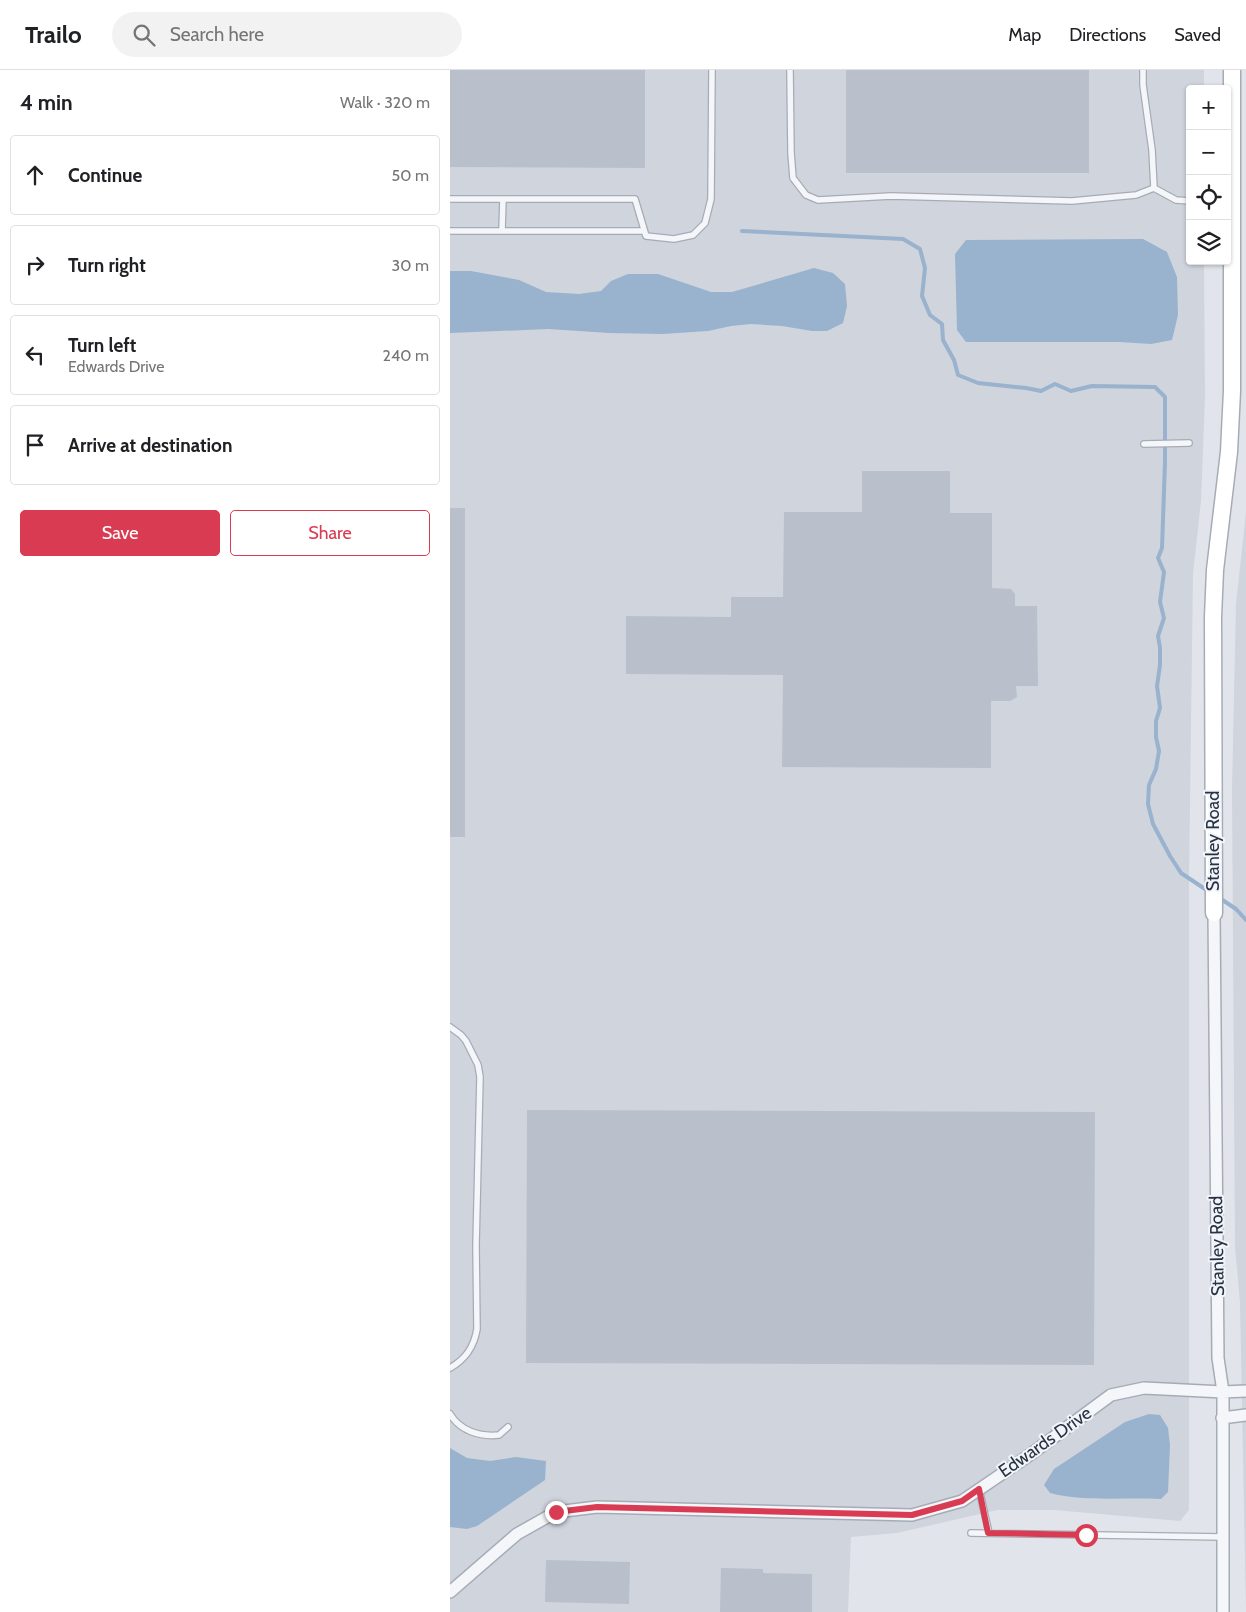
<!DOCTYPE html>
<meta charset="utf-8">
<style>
body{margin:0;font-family:Cabin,sans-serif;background:#f2f2f2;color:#202124}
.controls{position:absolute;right:15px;top:15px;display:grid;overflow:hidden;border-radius:5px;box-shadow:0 1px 4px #0004}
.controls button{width:45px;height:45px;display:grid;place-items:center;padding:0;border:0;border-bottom:1px solid #e0e0e0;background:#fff;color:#202124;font:25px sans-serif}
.stop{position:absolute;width:15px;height:15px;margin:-11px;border:4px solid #d93c52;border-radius:50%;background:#fff}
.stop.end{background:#d93c52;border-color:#fff;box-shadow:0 1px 5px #0008}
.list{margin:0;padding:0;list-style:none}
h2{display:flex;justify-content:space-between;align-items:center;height:65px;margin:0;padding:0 20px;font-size:21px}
h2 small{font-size:16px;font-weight:400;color:#757577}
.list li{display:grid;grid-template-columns:32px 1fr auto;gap:15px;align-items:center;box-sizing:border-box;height:80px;margin:0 10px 10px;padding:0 10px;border:1px solid #e0e0e0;border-radius:5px}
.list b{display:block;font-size:19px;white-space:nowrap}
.list p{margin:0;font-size:16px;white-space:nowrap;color:#757577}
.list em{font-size:16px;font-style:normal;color:#757577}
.actions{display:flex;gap:10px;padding:15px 20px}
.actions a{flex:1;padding:11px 0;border:1px solid #d93c52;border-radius:5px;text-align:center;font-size:18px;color:#d93c52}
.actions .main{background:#d93c52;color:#fff}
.icon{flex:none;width:28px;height:28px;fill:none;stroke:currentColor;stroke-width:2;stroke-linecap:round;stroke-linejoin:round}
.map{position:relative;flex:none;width:796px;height:1542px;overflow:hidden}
header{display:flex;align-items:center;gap:30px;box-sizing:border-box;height:70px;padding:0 25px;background:#fff;border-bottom:1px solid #e0e0e0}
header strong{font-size:24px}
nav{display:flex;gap:28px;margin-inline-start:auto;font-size:18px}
.search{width:350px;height:45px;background:#f2f2f2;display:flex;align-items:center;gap:12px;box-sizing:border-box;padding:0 18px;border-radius:28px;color:#757577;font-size:19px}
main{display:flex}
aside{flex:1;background:#fff}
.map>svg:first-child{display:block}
.built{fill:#cfd4dd}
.water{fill:#99b2cd}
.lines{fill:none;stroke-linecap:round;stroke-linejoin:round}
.stream{stroke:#99b2cd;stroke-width:4}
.building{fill:#bac0cb}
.lane-casing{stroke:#a6acb6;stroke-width:8}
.street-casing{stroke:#a6acb6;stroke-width:14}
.secondary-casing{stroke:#a6acb6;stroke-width:19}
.lane{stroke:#f4f6f9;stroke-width:5.5}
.street{stroke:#f4f6f9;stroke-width:11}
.secondary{stroke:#fff;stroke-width:16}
.route{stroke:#d93c52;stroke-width:6}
.labels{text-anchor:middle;stroke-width:4;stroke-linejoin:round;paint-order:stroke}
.street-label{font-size:18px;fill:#283244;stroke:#f1f4f8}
</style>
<header>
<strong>Trailo</strong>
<div class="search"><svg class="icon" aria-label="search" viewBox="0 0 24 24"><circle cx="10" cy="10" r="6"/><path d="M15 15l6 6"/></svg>Search here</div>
<nav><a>Map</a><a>Directions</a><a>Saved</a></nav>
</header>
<main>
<aside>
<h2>4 min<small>Walk · 320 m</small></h2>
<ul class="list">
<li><svg class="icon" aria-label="ahead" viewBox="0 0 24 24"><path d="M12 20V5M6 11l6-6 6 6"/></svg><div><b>Continue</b></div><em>50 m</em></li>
<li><svg class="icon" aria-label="right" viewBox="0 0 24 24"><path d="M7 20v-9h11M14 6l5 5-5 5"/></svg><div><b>Turn right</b></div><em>30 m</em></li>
<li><svg class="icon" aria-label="left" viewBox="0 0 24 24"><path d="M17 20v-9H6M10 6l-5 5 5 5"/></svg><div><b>Turn left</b><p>Edwards Drive</p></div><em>240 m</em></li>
<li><svg class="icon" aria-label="arrive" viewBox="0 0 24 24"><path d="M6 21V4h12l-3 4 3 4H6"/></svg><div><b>Arrive at destination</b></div></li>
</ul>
<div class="actions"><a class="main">Save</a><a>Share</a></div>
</aside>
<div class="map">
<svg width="796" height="1542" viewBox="0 0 796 1542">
<rect width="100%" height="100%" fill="#e1e5eb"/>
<path class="built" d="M0,0h754v19h-14v172h14l1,136 -4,104 -8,73 -4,306v630l-9,11 -126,-11h-57l-100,23 -46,4 -3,75h-398z
M796,442v1100l-6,-309 -5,-57 -3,-458 4,-184z"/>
<path class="water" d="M693,169l24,13 10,25 1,38 -6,25 -21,4 -31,-2h-154l-9,-12 -2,-76 11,-14z
M364,198l19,5 12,11 2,22 -4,17 -16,8h-15l-30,-5 -31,-2 -20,2 -23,5 -46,3 -53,-1 -61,-4 -98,4v-62h21l48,9 27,12 33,2 22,-3 10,-10 17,-7h30l53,18h21z
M699,1344l11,1 8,13 2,17 -2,47 -7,7c-38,-2 -75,3 -111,-6l-6,-8 10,-16 71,-47z
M0,1378l17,10 23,3 26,-4 30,4 -1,19 -68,46 -10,3 -17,-2z"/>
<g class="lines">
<path class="stream" d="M292,161l161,8 17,10 5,19 -3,28 8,19 12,9 1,16 11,20 4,15 20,8 48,5 15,3 14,-7 16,7 21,-5 63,1 10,10v65l-3,86 -4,10 6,14 -4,30 4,16 -6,18 2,12v17l-3,21 3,22 -4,13v16l3,14 -3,18 -7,16 -1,19 5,20 17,32 11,17 27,18
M768,827l18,12 10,11"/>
</g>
<path class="building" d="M0,0h195v98l-195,-1z
M396,0h243v103h-243z
M412,401h88v42h42v75l19,1 4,5v12h22l1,80h-22l1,11 -7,4h-19v67l-209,-1 1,-92 -157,-1v-58l105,1v-20h52l1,-85h78z
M0,438h15v329h-15z
M77,1040l568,2 -1,253 -568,-2z
M96,1490l84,2 -1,42 -84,-2z
M271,1498l42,1v4l49,1v38h-92z"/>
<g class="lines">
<g class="lane-casing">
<path id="lane" d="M340,0l1,83 2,25 13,17 12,5 73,-4 181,5 64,-6 18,-7 22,12 14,1
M693,0v15l9,65 2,38
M0,129h185l11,37 28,3 19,-4 12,-12 6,-24 1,-129
M52,160l1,-31
M0,161h194
M694,374l45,-1
M0,957l11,8 5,6 12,24 2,12 -4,168 1,84c-3,18 -11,30 -27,39
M0,1344c10,17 30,23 49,21l9,-8
M529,1419l10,44
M521,1463l252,4"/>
</g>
<g class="street-casing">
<path id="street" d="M764,843l4,445 5,34v220
M772,1348l24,-3
M0,1522l67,-58 39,-22 41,-5 315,8 50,-14 69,-47 80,-59 33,-7 79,4 23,-1"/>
</g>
<g class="secondary-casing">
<path id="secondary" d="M764,843l-1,-296 2,-47 14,-118 3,-61v-321"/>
</g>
<use href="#lane" class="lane"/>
<use href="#street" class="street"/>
<use href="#secondary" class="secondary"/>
</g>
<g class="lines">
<path class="route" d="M106,1442l41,-5 315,8 50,-14 17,-12 9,44 98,2"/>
</g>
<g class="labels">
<g class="street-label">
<text transform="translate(763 771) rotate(-90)" y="6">Stanley Road</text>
<text transform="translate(767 1176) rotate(-91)" y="6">Stanley Road</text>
<text transform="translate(595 1372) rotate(-35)" y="6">Edwards Drive</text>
</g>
</g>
</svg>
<div class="controls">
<button>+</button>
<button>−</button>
<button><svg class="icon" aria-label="locate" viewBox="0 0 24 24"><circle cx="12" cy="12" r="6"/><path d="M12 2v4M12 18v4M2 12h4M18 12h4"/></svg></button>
<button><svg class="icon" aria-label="layers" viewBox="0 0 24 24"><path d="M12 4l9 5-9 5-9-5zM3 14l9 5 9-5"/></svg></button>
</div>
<div class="stop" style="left:636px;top:1465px"></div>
<div class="stop end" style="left:106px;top:1442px"></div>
</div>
</main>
